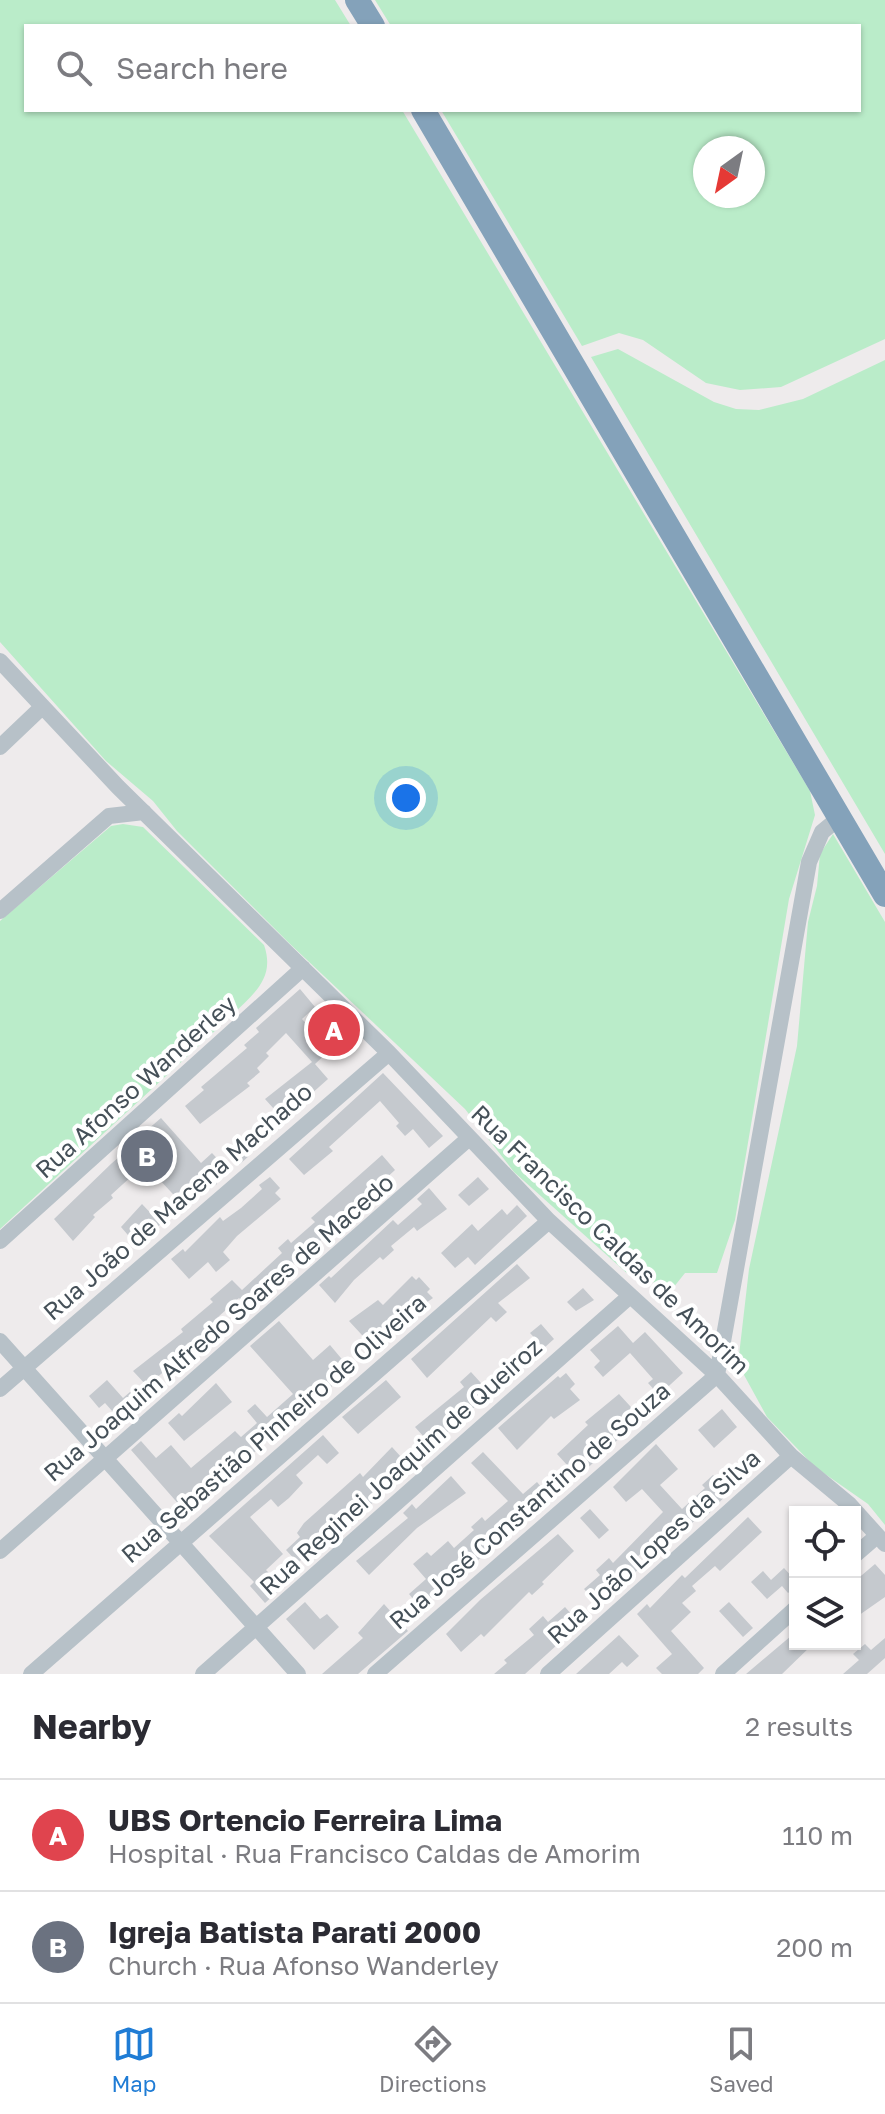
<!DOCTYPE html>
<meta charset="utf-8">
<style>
body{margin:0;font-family:"Golos Text",sans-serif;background:#f7f7f7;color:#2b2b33}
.controls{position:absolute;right:24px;bottom:24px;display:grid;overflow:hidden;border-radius:0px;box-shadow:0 2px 6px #0004}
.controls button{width:72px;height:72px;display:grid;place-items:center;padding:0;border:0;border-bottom:2px solid #e1e1e2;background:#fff;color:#2b2b33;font:40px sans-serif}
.compass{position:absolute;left:693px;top:136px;width:72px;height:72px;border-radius:50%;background:#fff;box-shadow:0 2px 6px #0004;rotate:213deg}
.you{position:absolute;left:406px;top:798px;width:28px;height:28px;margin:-20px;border:6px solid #fff;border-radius:50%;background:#1a73e8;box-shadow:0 0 0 12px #1a73e833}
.badge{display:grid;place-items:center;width:52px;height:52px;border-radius:50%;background:#1f7cd5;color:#fff;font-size:26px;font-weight:700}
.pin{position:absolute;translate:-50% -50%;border:4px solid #fff;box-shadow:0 2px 8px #0006}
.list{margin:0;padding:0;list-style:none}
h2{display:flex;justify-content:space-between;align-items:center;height:104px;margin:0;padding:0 32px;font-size:34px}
h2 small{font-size:26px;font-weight:400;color:#7c7c81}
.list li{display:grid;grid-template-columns:52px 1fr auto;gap:24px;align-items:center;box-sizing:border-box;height:112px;padding:0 32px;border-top:2px solid #e1e1e2}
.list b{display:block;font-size:30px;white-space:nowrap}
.list p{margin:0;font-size:26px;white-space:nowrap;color:#7c7c81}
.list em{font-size:26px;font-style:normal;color:#7c7c81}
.icon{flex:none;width:44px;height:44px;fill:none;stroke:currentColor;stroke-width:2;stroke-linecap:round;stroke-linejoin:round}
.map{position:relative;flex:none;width:885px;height:1674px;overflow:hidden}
.search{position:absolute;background:#fff;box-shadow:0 2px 6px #0004;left:24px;right:24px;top:24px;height:88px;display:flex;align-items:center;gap:20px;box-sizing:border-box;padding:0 28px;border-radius:0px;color:#7c7c81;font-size:30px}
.sheet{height:328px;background:#fff}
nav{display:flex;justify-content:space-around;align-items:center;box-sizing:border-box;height:112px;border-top:2px solid #e1e1e2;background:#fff;font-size:22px;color:#7c7c81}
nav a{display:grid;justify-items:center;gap:4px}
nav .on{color:#1f7cd5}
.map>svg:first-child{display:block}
.green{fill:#baecc9;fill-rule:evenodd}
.building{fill:#c5c9ce}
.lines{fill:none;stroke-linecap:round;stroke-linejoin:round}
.minor{stroke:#b7c1c8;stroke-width:16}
.highway{stroke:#84a2ba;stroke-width:24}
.labels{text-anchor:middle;stroke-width:8;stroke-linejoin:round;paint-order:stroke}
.street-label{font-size:24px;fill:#455058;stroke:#fff}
</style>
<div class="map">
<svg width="885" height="1674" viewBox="0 0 885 1674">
<rect width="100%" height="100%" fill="#eeebec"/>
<path class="green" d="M0,0h335l16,26h-325v84h376l408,681 5,24 -26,84 -54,321 -18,53h-32l-12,15 -44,-13 -115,-103 -49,-63 -176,-166 -112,-112 -24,-30 -47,-40 -106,-119z
M375,0h510v339l-104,48 -41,3 -34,-7 -63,-43 -24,-7 -37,13 -141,-236h418v-84h-468zM753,148v48h-48v-48z
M618,349l96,53 22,7 23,1 44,-11 82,-39v494l-294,-497z
M123,824l20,3 121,118c12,34 -12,50 -34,72l-230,212v-308l111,-95z
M833,834l52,88v603l-17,-21 -53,-37 -48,-50 -29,-53 11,-95 48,-223 11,-124 9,-36 3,-32z"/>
<path class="building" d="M300,989l15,18 -13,12 16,18 16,-15 12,13 -31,29 13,15 -45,40 -18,-20 47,-37 -26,-29 -20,20 3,3 -12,12 3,4 -13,11 3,3 -50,38 -15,-18 19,-16 -3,-3 46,-39 -3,-3 15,-13 -3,-4z
M383,1073l60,63 -14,12 -16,-19 -8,7 -9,-10 3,-3 -19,-22 -51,46 4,4 -29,24 -15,-16z
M161,1118l40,45 11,-10 15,16 -13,11 3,4 -33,22 -39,-42 -34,31 2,3 -20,17 2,2 -22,24 -19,-22 58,-56 13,-11 5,6 24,-21 -7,-7z
M251,1132l8,10 -9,8 -8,-10z
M241,1145l9,10 -11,10 -9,-10z
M382,1155l13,15 -25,23 3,3 -91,77 -19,22 -3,-4 -15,13 -6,-6 -22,20 7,7 -41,46 -8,-9 -28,24 -14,-15 50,-39 -2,-3 32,-27 -3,-3 22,-19 10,10 40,-37 -4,-5 10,-9 3,4 24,-21 -4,-4z
M270,1177l10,11 -5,5 6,6 -44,37 -14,16 7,8 -14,12 -8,-10 -19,17 -18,-20 12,-10 2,3 35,-35 3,4 18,-13 21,-19 -3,-4z
M478,1177l11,12 -20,17 -11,-11z
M429,1188l18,21 -30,22 -3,-4 -23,19 3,4 -11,10 -3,-3 -26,23 -19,23 -16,-18 10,-9 2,2 62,-58 5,5 24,-21 -5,-5z
M142,1204l19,20 -15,13 4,4 -10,8 -19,-22z
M517,1205l10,11 -52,49 -7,-8 -13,11 -14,-15 31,-29 6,7 24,-22 5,6z
M517,1264l13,14 -32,25 9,9 -11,10 -5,-5 -64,61 -16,-19z
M412,1276l4,4 3,-3 11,12 -3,3 6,6 -27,19 -3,-2 -30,32 -24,-26 29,-21 5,5z
M583,1288l11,12 -18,11 -9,-9z
M279,1321l34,39 17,-15 21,25 -134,114 4,4 -32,28 -58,-66 10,-9 15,17 15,-13 20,23 44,-37 6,6 16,-14 -10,-12 8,-7 12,13 26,-23 -43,-48z
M541,1324l13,15 -10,9 -14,-15z
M618,1326l15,17 12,-11 38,41 -24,22 -11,-12 5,-4 -23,-26 -27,24 -9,-10 6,-6 -10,-11z
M471,1372l19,21 -58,53 -17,-19 49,-40 -4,-5z
M566,1373l9,11 -5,5 10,11 -26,19 -3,-3 -34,34 -19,-22 60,-52 2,2z
M107,1380l16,18 7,-6 11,11 -20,18 -16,-18 -6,5 -10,-12z
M386,1380l15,17 -43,37 -16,-17z
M216,1383l16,19 -48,39 -16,-18 11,-10 3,3z
M619,1394l22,24 -63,59 -21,-23 31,-29 -3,-3z
M722,1409l15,18 -23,21 -16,-18z
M323,1435l16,18 -12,11 -9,-9 -22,20 7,8 -14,15 -11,9 -7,-8 -21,18 33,37 -17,16 17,17 -18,16 -15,-17 4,-4 -45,-46z
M656,1444l22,25 -18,16 22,24 23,-21 -3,-3 11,-10 15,18 -25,27 -3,-4 -34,30 -8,-8 -21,19 7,7 -44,42 -16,-17 16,-14 -4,-5 13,-12 4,5 50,-51 -21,-23 -16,13 -13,-15z
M392,1447l19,21 -105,95 -4,-4 -4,4 -12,-13 14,-13 -3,-4 7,-10 56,-50 3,4z
M483,1452l40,42 14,-12 15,18 -132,107 -11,-13 17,-15 -13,-15 14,-12 4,4 17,-15 6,7 20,-18 -3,-3 11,-10 3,4 23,-20 -37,-38z
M451,1476l15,17 -49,35 -48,47 -13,-14 52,-43 -5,-5 9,-9 4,5z
M590,1509l19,21 -10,9 -19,-21z
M748,1517l14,15 -42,39 -5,-5 -23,20 4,5 -14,12 9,9 -20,19 33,37 -6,6h-36l-6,-6 16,-14 -35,-40 10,-10 3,4 32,-33 3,3z
M558,1534l16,17 -32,31 2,2 -12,11 -3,-3 -45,45 -3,-3 -20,18 -15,-18 34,-34z
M875,1564l10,11v22l-30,21v-37z
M784,1568l11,12v7l-7,6 -6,-7 -15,13 -16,-17 12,-11 8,9z
M305,1602l15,17 7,-5 12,13 -25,23 -28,-31z
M729,1602l24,26 -10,9 -24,-26z
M384,1604l24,27 -50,43h-36l41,-36 -5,-5z
M565,1607l15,17 -55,50h-31l13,-11 -3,-3 30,-25 -5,-6 14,-13 5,6z
M619,1635l20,21 -12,11 -5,-5 -13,12h-33z
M791,1636l4,8h18l-31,30h-36z
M885,1638v20l-18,16h-24l16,-14 -6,-6 12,-10 6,6z"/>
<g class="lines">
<path class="minor" d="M0,661l118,126 271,266 160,168 168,154 74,81 59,49 35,39
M0,747l41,-39
M0,911l109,-95 35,-4
M0,1241l303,-273
M0,1341l298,333
M0,1389l389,-336
M0,1551l468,-412
M855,1555l22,-19
M31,1674l518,-453
M203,1674l427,-378
M375,1674l342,-299 92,-513 13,-30 17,-14
M548,1674l243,-218
M723,1674l72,-65"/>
<path class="highway" d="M357,0l16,26
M423,110l462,785"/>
</g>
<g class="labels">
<g class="street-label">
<text transform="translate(136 1087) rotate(-42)" y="8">Rua Afonso Wanderley</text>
<text transform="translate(178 1202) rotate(-41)" y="8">Rua João de Macena Machado</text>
<text transform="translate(610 1240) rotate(44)" y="8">Rua Francisco Caldas de Amorim</text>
<text transform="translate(219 1328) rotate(-41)" y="8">Rua Joaquim Alfredo Soares de Macedo</text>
<text transform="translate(274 1429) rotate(-41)" y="8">Rua Sebastião Pinheiro de Oliveira</text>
<text transform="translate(401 1467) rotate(-42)" y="8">Rua Reginei Joaquim de Queiroz</text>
<text transform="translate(530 1506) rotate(-41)" y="8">Rua José Constantino de Souza</text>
<text transform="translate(654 1547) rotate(-42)" y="8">Rua João Lopes da Silva</text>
</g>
</g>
</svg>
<div class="controls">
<button><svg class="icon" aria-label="locate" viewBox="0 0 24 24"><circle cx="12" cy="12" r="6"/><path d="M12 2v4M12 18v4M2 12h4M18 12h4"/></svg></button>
<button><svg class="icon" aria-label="layers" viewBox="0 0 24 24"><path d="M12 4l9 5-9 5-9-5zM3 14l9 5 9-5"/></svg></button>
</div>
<svg class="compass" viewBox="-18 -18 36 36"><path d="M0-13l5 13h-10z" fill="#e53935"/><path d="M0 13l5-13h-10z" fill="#7c7c81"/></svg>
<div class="you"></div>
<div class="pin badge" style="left:334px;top:1030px;background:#e0444e">A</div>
<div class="pin badge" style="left:147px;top:1156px;background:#6b7280">B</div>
<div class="search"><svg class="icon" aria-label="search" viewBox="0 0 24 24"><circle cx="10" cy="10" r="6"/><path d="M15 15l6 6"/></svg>Search here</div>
</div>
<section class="sheet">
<h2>Nearby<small>2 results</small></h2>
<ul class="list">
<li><span class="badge" style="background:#e0444e">A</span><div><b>UBS Ortencio Ferreira Lima</b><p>Hospital · Rua Francisco Caldas de Amorim</p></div><em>110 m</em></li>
<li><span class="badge" style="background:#6b7280">B</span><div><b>Igreja Batista Parati 2000</b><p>Church · Rua Afonso Wanderley</p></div><em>200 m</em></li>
</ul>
</section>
<nav>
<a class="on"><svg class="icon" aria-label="map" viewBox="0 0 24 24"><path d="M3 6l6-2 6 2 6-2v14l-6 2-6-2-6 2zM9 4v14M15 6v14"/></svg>Map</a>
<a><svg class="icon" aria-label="directions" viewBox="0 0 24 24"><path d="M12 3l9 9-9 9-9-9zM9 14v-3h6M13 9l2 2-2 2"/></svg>Directions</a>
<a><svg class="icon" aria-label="saved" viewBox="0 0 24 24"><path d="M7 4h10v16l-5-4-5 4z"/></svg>Saved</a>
</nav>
